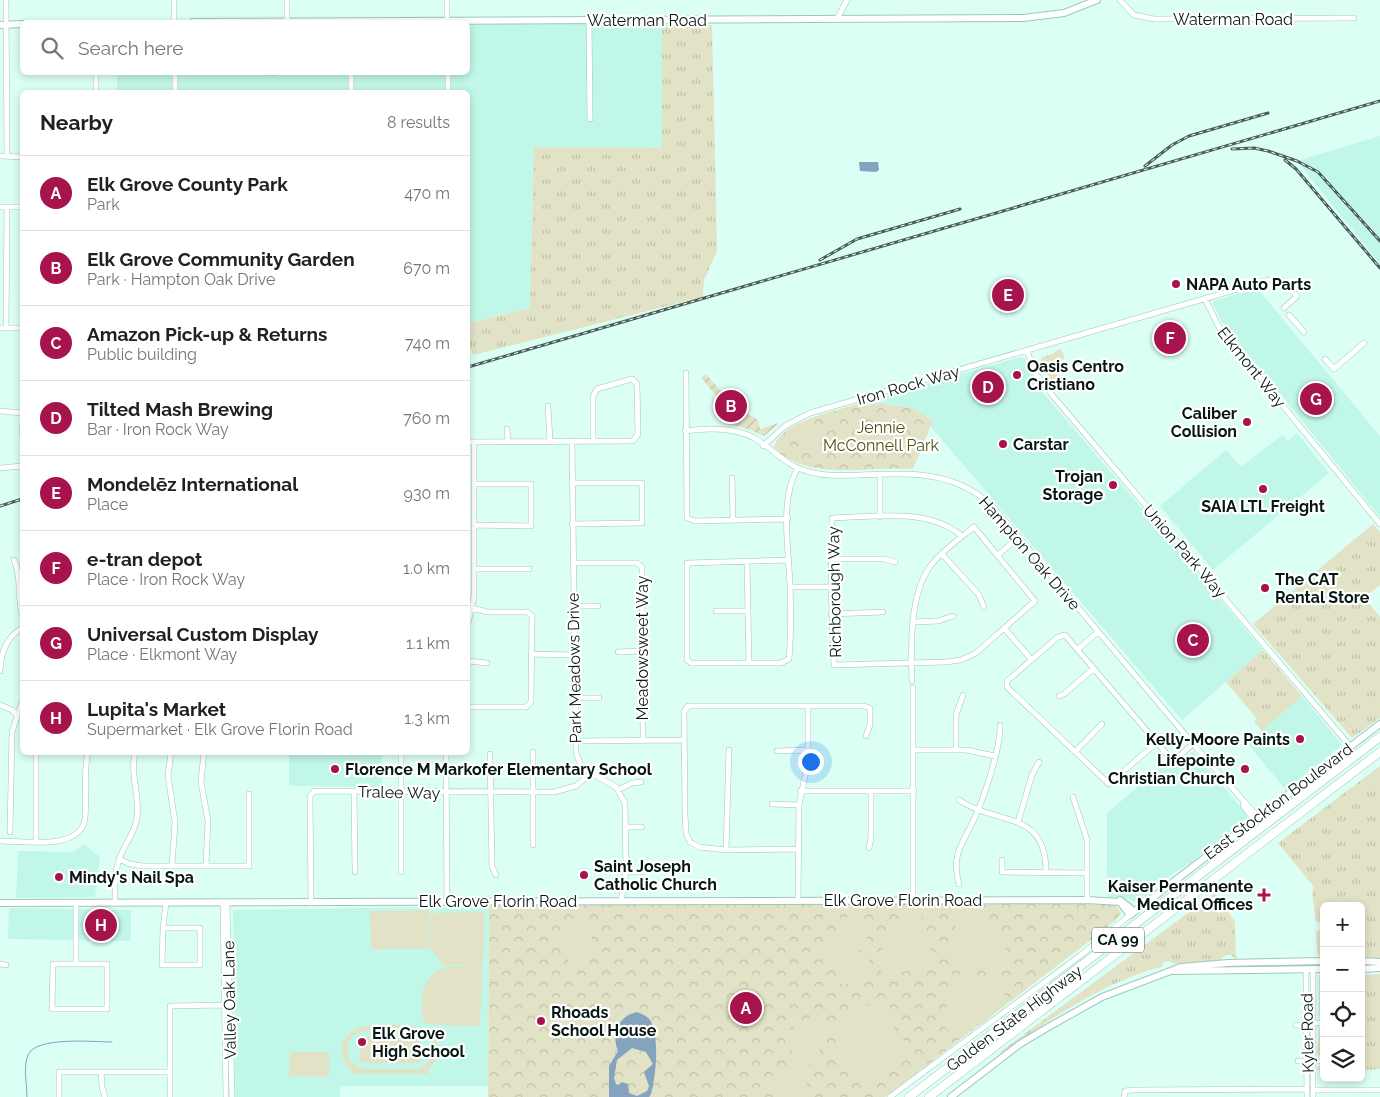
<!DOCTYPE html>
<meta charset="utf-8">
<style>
body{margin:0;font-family:Raleway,sans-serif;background:#f2f2f2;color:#202124}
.controls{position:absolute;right:15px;bottom:15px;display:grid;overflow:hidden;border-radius:8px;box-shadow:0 2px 8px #0003}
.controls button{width:45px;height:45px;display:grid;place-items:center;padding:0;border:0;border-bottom:1px solid #e0e0e0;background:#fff;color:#202124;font:25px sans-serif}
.you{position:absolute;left:810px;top:761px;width:18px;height:18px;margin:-12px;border:4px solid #fff;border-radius:50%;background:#1a73e8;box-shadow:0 0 0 8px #1a73e833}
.badge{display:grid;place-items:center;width:32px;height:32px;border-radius:50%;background:#a7134c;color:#fff;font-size:16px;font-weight:700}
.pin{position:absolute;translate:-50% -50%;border:2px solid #fff;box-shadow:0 1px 5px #0006}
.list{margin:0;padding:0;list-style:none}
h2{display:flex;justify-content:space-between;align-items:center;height:65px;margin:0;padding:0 20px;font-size:21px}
h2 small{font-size:16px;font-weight:400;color:#757577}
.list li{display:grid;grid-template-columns:32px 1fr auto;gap:15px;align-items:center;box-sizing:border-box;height:75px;padding:0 20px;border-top:1px solid #e0e0e0}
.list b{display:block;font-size:19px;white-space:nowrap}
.list p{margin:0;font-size:16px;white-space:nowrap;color:#757577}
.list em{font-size:16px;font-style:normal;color:#757577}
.icon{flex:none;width:28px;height:28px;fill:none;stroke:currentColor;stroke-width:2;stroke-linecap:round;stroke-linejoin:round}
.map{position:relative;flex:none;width:1380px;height:1097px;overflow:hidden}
.search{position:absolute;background:#fff;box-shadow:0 2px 8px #0003;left:20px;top:20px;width:450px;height:55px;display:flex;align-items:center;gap:12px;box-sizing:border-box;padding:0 18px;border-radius:8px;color:#757577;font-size:19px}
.panel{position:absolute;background:#fff;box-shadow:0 2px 8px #0003;left:20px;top:90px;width:450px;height:665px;border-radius:8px}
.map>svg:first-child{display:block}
.built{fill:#c1f7e8}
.grass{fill:url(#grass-tufts)}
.park{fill:url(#park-crowns)}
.garden{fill:url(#garden-furrows)}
.pitch{fill:#e2e2c6;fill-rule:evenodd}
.water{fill:#83a3be;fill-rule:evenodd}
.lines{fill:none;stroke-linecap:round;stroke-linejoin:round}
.stream{stroke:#83a3be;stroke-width:1}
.minor-casing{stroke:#9cc8bc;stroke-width:6}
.major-casing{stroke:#9cc8bc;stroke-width:8}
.highway-casing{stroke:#9cc8bc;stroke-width:9}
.minor{stroke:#fff;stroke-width:5}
.major{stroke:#fff;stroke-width:6}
.highway{stroke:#fff;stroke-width:8}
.rail-casing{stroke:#485e58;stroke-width:3}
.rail{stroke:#fff;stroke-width:1;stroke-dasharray:4;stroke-linecap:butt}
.poi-dot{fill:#a7134c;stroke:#fff;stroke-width:2}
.labels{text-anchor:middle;stroke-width:4.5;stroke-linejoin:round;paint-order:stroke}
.shield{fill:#fff;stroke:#515d5a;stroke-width:1}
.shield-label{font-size:15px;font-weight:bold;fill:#071713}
.street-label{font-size:16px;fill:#071713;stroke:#fff}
.poi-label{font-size:16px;font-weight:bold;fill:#071713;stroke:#fff;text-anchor:start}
.park-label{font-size:16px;fill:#555313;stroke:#fff}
</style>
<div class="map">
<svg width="1380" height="1097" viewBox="0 0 1380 1097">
<defs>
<pattern id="grass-tufts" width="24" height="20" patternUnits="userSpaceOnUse" patternTransform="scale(1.25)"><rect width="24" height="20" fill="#e2e2c6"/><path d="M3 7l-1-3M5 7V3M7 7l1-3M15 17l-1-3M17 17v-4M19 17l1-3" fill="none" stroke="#c0c1a9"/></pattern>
<pattern id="park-crowns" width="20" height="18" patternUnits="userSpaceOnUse" patternTransform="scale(1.25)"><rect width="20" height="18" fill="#e2e2c6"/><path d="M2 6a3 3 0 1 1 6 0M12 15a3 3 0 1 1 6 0" fill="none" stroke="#c0c1a9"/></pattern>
<pattern id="garden-furrows" width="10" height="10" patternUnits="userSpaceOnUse" patternTransform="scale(1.25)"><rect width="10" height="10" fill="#e2e2c6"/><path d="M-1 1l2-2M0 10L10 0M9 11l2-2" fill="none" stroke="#c0c1a9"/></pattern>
</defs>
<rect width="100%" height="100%" fill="#dbfff4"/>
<path class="built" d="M662,20v129l-128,-2 -4,161 -62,15v-231h-351v-19l351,-1v-50z
M1380,136v128l-83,-103z
M1257,288l123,148v81l-158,-195 -9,-18 1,-3z
M1021,357l4,2 8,19 12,17 218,255 -81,70 -252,-294 3,-6 -22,-12 -10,-2 -21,-3 -20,4 -2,-3z
M1297,433l32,40 -116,97 -53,-64 66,-56 15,17 41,-32 6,6z
M1302,696l40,49 -56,45 -39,-47z
M1193,752l53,61 1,5 -56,45 -17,10 -36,29 -16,-5h-13l-2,-2v-82l60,-51 7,2z
M289,753h92l1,34 -93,-1z
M84,844l16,13 -5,40 -79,1 2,-47 54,1z
M489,906l-1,180h-148v11h-105l-2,-187z
M9,908l122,2v31l-123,-2z"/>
<path class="grass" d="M662,24l50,1 5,226 -13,29 -1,17 -230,58 -5,-13v-19l62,-15 4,-161 128,1z
M1373,524l7,8v53l-16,12 16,20v101l-28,20 -99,-114z
M1263,650l39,46 -40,35 -8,-9 3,-3 -31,-37z
M1380,766v192l-19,-1v-51h-37v51l-5,-1 -2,-4 -1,-20 6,-2v-7l-6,-2 -4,-28 2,-6 -36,-44z
M1215,893l20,29 1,37 -5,-4h-5l-6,5 -45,4 -6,-3 -5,1 -3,5c-58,15 -111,52 -159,87l-2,-2z
M1380,974v95l-19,1v-95z
M1322,975h2v45l-5,-5v-37z
M1321,1027h3v43h-8l6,-7v-6l-5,-3 2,-24z"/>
<path class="park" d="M1060,348l5,10 -6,4 -4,-2 -4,3 12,22 -3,3c-12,-6 -12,-17 -20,-25l2,-6 11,-3z
M880,403l31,5 22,12 -20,49c-43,-4 -106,14 -139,-22 7,-26 62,-36 84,-43l2,3z
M550,903l531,1 35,1 5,8 -5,7 -24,19 -207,158h-397l1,-191h61z"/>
<path class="garden" d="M706,374l27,31 25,15 2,9 19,-6 -15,13 -16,-7 -21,-5v-16l-26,-30z"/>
<path class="pitch" d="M801 437a11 11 0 1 1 22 0a11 11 0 1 1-22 0Z
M970,909c27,13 41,32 37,62l-53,-5 -4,-6 8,-50z
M429,910v39h-58l-1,-38z
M851,911l24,15 -17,26 11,1 -1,28 -4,3h-28l2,-18 -16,-10z
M920,911l14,50 -3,4 -49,12c-5,-33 3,-56 38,-66z
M482,912l3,3 -5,107 -3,4 -41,-1 -12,-2c-7,-26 1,-59 34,-57 8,0 16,3 23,4l-23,-6 -14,2 -14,-17v-36z
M581,915c17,17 14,39 -5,54l-22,-26v-7z
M953,974l53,8c-1,6 -1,14 -3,20 -7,15 -42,41 -57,27l2,-50z
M878,1003l31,46 -1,3 -48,33c-6,-6 -14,-13 -19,-20 -12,-20 -4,-47 18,-57 5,-3 13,-3 19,-5z
M816,1013c16,21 7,41 -12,55l4,22 -3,7h-30l-9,-13 1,-4 32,-20 -16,-22 1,-4z
M366,1026c21,0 66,-9 72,20 2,9 -3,17 -10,24v4h-76c0,-6 -5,-8 -8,-13 -8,-17 5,-33 22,-35zM366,1031h51l9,3 5,7 1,15 -6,9 -9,4h-55l-13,-9 -2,-13 6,-12z
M360,1037h60v26h-60z
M290,1052h39v25l-40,-1z"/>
<path class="water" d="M859,162h19l1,8 -3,2 -16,-1z
M637,1012c7,3 13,5 15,12 7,17 4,52 -1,70l-2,3h-40v-31l9,-15c-7,-17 0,-35 19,-39zM632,1048l14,4 7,12 -9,8 5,14 -2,5 -10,5 -8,-3 -1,-9 -6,-2 -4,3 -2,-1 -2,-6 3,-18z"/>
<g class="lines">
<path class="stream" d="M27,1097c0,-13 -4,-30 1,-42 8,-19 65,-13 84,-13"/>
<g class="minor-casing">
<path id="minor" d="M6,0l1,156
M174,0v22
M1120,0l14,15 20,4 200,-1
M837,19l10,-19
M589,20l1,99
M287,22v-22
M447,22v-22
M175,72v20
M273,72v1
M351,72v20
M448,72v20
M96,73v19
M0,156l22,1
M0,207h22
M1205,299l15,30 160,195
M1289,315l15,17
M0,328h22
M6,328l1,-121
M1027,351l8,22 18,23 297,350
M1325,359l9,10 30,-26
M686,373l1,145 8,3 93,-2
M548,406l2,35
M0,411l22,2
M507,429l1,12
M685,431c22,-3 51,-4 71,8 23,14 28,27 58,34 15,4 31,2 46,2 50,-2 98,-5 135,34l198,235 65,73
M22,433v-5
M572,441l4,312 6,15 34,19 9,16 1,69 -5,29
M468,442l165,-1 5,-7 -1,-50 -5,-5 -35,10 -4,7v45
M763,446l22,-20 25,-13 459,-133h12l16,16 -13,12
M0,468l22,-2
M880,474v43
M732,478l1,41
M572,483h70v40l-70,1
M474,484h57v42l-57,-1
M942,554l37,41 5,12
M998,555l20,-17
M831,559h54l10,3
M14,560c8,17 3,36 8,54
M789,560l-102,3v97l4,3h90l8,-4c2,-24 2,-49 1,-73 -1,-35 -11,-88 8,-118
M747,562l2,101
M573,563h64l5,4 1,172
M474,569h55
M790,587h41
M573,606h25
M716,611h32
M831,614l52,-2
M914,622l24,-1 15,-5
M468,623l6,-26v-155
M1004,628l27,31
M1078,649l20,-17
M618,652l24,-1
M531,654l42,1
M468,661l19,2
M0,671c1,-19 6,-33 22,-43
M912,681c-1,-36 -3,-86 19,-116 12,-15 28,-26 43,-38l61,74 -59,52 -15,7 -15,2 -112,3 -3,-78 1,-69c42,-1 96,-11 130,18
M1059,696l5,-2 29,-25
M575,698h24
M0,705l12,5 5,5
M468,707h58l5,-5 1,-86 -5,-4h-40l-15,-4
M575,741l109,-1
M1156,743l-47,41 -102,-97v-6l51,-44 7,-2 105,123 6,1 17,-15
M956,749v-34l7,-20
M914,750h52l29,6
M777,751l31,-1
M171,752l-3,24 7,46 -3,44
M204,752l-3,30 7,39 -2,45
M446,752l1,149
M533,752v93
M1075,752l27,-28
M490,754l2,112 4,9
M618,790l14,-7 9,-1
M354,791l1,81
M800,791h114
M1073,797l14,43v60
M959,800c38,26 87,9 87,72
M1244,802l-1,3 11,15
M772,804l27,1
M1018,822l14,-47 7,-13
M625,827h17
M10,832l2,-100 10,-30
M0,841c23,0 82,10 85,-23 2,-22 -2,-44 3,-66
M36,841v-89
M869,848l2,-10v-46
M798,849l-72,1 -27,-3 -9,-5 -4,-9 -1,-19 -1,-102 4,-6h176l6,2v17l-4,11
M726,850l3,-100
M119,859l11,5 13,2h106v-72
M1002,860v12l84,1
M401,872v-120
M626,872h16
M959,884c-9,-31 6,-43 17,-69 9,-21 25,-68 24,-90
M798,901l1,-96 9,-43v-56
M913,901v-213
M115,903c0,-16 -1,-31 5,-46 5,-14 15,-24 17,-39 3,-23 -7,-41 -2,-66
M223,903l3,194
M227,903l5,194
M311,903l-1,-107 4,-5 240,1 22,-6 14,-12
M163,928h37v37h-38z
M163,928l3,-25
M0,964l6,1
M53,964h54v45h-55z
M76,964v-61
M1306,969l1,128
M1309,1014l2,9h13
M1296,1025h10
M1298,1061h23
M101,1072l1,15 3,10
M1313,1090h67
M59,1097v-25h111
M170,1097v-91l56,-1
M890,1097l191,-142 49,-40
M1124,1097l1,-6 8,-1 174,-1
M1313,1097v-128"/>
</g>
<g class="major-casing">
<path id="major" d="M193,22l830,-4 41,-5 33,-13
M0,25l22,-1
M1120,900l14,11
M0,903l1087,-3 33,2 10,13 250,-191
M1361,961l19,1
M1361,969l19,-1
M1174,971l150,-2
M951,1097l69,-53 25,-15 57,-32 79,-30 47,-4 96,-2"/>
</g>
<g class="highway-casing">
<path id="highway" d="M909,1097l471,-360
M929,1097l451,-345"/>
</g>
<use href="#minor" class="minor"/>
<use href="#major" class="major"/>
<use href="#highway" class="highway"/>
<g class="rail-casing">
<path id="rail" d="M1232,149l22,-1 14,3 29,10 21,11 62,69
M1285,160l11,9 84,99
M1145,166l27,-21 17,-9 79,-23
M820,260l37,-21 103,-30
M468,367l912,-266
M0,506l22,-7"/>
</g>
<use href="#rail" class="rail"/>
</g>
<g class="poi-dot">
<circle cx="1176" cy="284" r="5"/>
<circle cx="1017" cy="375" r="5"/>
<circle cx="1247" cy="422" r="5"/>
<circle cx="1003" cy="444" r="5"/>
<circle cx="1113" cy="485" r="5"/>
<circle cx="1263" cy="489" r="5"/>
<circle cx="1265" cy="588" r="5"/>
<circle cx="1300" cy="739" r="5"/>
<circle cx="335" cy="769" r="5"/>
<circle cx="1245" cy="769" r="5"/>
<circle cx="584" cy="875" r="5"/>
<circle cx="59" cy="877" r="5"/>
<path d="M1261.5 887.5h5v5h5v5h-5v5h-5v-5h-5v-5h5z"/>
<circle cx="541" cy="1021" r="5"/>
<circle cx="362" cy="1042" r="5"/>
</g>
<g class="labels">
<rect class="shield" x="1092" y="927.5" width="52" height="25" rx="4"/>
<g class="shield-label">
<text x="1118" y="945">CA 99</text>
</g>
<g class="street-label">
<text x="1233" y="25">Waterman Road</text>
<text x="647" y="26">Waterman Road</text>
<text transform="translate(1252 367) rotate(51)" y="6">Elkmont Way</text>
<text transform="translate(908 385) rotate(-16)" y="6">Iron Rock Way</text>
<text transform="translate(1185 551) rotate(49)" y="6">Union Park Way</text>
<text transform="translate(1030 553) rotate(49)" y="6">Hampton Oak Drive</text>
<text transform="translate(834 592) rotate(-91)" y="6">Richborough Way</text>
<text transform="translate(642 648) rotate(-90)" y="6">Meadowsweet Way</text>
<text transform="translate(574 668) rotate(-91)" y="6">Park Meadows Drive</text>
<text transform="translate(399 792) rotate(1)" y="6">Tralee Way</text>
<text transform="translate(1278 801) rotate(-37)" y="6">East Stockton Boulevard</text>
<text x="903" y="906">Elk Grove Florin Road</text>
<text x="498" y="907">Elk Grove Florin Road</text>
<text transform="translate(229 1000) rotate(-91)" y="6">Valley Oak Lane</text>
<text transform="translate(1014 1018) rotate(-37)" y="6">Golden State Highway</text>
<text transform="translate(1307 1033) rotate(-91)" y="6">Kyler Road</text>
</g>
<g class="poi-label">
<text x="1186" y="290">NAPA Auto Parts</text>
<text x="1027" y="372">Oasis Centro<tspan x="1027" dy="18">Cristiano</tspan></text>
<text x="1237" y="419" text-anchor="end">Caliber<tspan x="1237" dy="18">Collision</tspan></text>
<text x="1013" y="450">Carstar</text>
<text x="1103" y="482" text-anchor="end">Trojan<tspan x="1103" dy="18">Storage</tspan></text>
<text x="1263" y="512" text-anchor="middle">SAIA LTL Freight</text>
<text x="1275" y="585">The CAT<tspan x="1275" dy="18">Rental Store</tspan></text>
<text x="1290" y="745" text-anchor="end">Kelly-Moore Paints</text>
<text x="1235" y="766" text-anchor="end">Lifepointe<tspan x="1235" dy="18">Christian Church</tspan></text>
<text x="345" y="775">Florence M Markofer Elementary School</text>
<text x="594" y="872">Saint Joseph<tspan x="594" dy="18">Catholic Church</tspan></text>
<text x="69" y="883">Mindy's Nail Spa</text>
<text x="1253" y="892" text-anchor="end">Kaiser Permanente<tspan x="1253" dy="18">Medical Offices</tspan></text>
<text x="551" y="1018">Rhoads<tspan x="551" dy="18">School House</tspan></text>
<text x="372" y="1039">Elk Grove<tspan x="372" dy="18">High School</tspan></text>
</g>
<g class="park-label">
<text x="881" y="433">Jennie<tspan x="881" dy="18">McConnell Park</tspan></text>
</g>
</g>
</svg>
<div class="controls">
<button>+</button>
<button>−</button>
<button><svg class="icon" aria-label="locate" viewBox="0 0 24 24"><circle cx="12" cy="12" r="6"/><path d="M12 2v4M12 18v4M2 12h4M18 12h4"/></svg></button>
<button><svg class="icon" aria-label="layers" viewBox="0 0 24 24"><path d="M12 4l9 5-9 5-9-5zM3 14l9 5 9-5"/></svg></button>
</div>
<div class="you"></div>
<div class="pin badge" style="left:746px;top:1008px">A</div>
<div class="pin badge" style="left:731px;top:406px">B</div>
<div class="pin badge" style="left:1193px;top:640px">C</div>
<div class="pin badge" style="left:988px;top:387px">D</div>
<div class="pin badge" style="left:1008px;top:295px">E</div>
<div class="pin badge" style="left:1170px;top:338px">F</div>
<div class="pin badge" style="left:1316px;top:399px">G</div>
<div class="pin badge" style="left:101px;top:925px">H</div>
<div class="search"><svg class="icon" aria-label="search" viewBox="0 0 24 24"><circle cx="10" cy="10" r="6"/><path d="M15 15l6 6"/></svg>Search here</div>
<section class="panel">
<h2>Nearby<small>8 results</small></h2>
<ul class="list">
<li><span class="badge">A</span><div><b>Elk Grove County Park</b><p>Park</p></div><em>470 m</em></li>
<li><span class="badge">B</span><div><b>Elk Grove Community Garden</b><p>Park · Hampton Oak Drive</p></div><em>670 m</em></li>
<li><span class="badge">C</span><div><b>Amazon Pick-up &amp; Returns</b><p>Public building</p></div><em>740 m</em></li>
<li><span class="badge">D</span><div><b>Tilted Mash Brewing</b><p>Bar · Iron Rock Way</p></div><em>760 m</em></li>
<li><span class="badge">E</span><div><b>Mondelēz International</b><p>Place</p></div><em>930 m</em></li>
<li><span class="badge">F</span><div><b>e-tran depot</b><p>Place · Iron Rock Way</p></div><em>1.0 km</em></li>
<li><span class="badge">G</span><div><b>Universal Custom Display</b><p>Place · Elkmont Way</p></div><em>1.1 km</em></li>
<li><span class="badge">H</span><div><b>Lupita's Market</b><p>Supermarket · Elk Grove Florin Road</p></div><em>1.3 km</em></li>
</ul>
</section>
</div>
